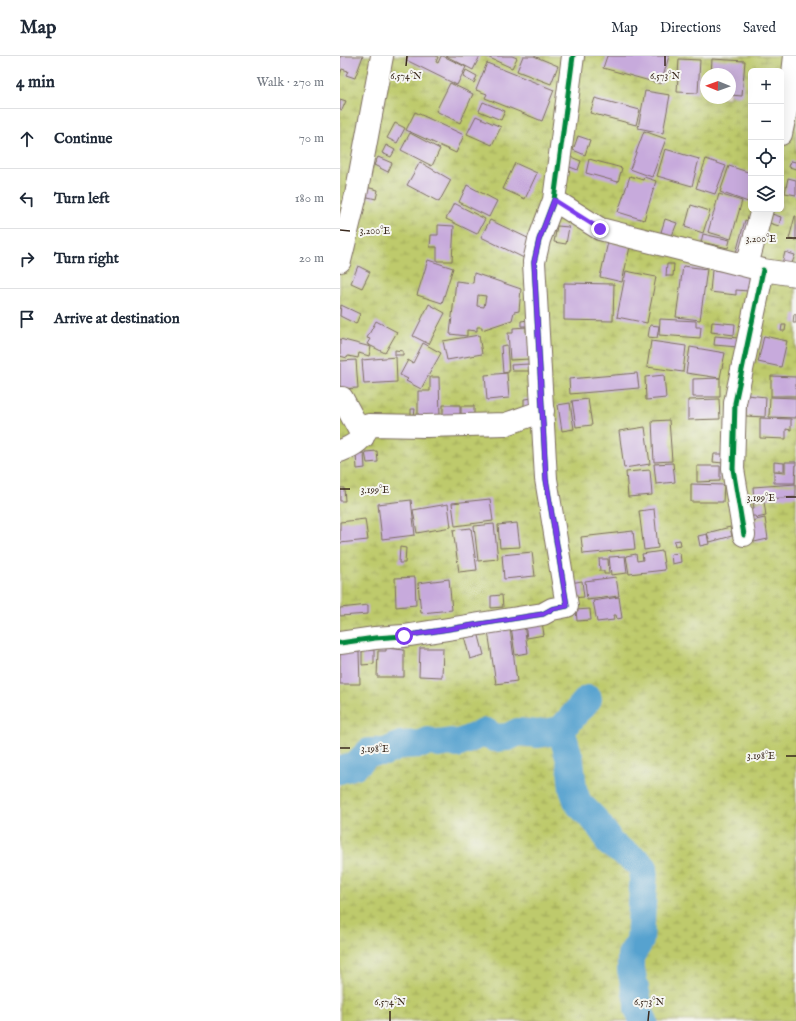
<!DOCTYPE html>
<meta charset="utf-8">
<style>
body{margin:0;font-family:"IM FELL English",serif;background:#f2f2f3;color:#1f2937}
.controls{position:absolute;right:12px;top:12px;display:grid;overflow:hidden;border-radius:6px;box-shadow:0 4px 16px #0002}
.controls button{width:36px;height:36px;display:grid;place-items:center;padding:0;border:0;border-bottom:1px solid #e0e1e3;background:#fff;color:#1f2937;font:20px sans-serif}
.compass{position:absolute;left:360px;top:12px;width:36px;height:36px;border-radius:50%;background:#fff;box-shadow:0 4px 16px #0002;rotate:271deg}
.stop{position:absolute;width:12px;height:12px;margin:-9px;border:3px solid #7c3aed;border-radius:50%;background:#fff}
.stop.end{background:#7c3aed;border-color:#fff;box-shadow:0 1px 4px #0008}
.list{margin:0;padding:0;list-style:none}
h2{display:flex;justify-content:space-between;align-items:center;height:52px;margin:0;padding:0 16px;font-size:17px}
h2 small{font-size:13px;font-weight:400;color:#747a83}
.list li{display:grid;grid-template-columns:26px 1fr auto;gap:12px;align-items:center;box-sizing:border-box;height:60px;padding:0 16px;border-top:1px solid #e0e1e3}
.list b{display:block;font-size:15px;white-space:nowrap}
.list em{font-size:13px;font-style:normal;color:#747a83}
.icon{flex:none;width:22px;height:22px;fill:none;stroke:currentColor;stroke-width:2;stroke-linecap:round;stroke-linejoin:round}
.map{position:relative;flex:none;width:456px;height:965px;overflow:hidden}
header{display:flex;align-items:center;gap:24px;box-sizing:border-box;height:56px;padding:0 20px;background:#fff;border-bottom:1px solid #e0e1e3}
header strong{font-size:19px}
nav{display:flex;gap:22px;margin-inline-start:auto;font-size:14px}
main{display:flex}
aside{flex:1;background:#fff}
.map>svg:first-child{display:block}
.wetland{fill:url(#wetland-marsh);stroke:#7c7a45;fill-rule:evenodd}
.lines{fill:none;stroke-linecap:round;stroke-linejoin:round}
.river{stroke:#57a2cf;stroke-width:28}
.building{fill:#c7aadc;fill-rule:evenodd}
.minor-casing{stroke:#7c6d60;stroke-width:24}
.minor{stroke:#fff;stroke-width:22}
.cycleway-casing{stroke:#f6f6f2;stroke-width:8}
.cycleway{stroke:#00873e;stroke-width:5}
.route{stroke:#7c3aed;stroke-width:5}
.ticks{fill:none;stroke:#3b2a1e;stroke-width:1.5}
.ticks-label{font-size:10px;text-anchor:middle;fill:#3b2a1e;stroke:#f6f6f2;stroke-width:4;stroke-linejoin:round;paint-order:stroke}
</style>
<header>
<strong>Map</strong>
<nav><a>Map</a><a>Directions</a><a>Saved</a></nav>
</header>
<main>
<aside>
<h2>4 min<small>Walk · 270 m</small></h2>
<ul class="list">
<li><svg class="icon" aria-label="ahead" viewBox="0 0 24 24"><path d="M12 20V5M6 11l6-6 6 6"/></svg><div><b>Continue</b></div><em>70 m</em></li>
<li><svg class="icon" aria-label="left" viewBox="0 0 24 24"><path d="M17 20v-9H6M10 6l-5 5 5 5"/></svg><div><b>Turn left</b></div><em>180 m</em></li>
<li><svg class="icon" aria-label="right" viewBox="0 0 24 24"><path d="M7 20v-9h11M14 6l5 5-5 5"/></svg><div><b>Turn right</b></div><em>20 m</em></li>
<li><svg class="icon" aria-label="arrive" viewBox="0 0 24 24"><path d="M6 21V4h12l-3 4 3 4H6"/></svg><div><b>Arrive at destination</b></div></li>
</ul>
</aside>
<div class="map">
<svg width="456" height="965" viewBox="0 0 456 965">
<defs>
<pattern id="wetland-marsh" width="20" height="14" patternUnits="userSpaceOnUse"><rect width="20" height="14" fill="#beca6c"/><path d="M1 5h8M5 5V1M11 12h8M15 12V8" fill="none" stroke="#9ca458"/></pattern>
</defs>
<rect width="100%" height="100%" fill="#f6f6f2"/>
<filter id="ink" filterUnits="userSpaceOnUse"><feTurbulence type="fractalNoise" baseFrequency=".025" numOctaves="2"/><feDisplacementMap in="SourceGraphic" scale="8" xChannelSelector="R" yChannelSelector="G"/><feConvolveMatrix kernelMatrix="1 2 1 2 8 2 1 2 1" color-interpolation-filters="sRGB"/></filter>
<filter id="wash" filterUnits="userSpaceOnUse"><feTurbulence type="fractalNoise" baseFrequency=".012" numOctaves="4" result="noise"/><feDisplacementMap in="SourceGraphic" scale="16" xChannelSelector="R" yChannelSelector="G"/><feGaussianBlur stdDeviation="0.9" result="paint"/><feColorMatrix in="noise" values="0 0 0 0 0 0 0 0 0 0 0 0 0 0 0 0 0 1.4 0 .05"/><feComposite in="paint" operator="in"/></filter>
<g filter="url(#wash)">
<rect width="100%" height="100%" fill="#f5eada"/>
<path class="wetland" d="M0,0h456v965h-456zM411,15h30v138h-30zM366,18h24v24h-24z"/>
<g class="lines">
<path class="river" d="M221,674l9,30 3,29 5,14 17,17 11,15 3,8 29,19 6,6 -4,73 -9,14v15l7,32v7l6,12
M0,714l16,-5 13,-13h16l16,-7 21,-1 6,-3 11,3 12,-2 6,2 29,-12 9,6 13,-1 10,-5 20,2 23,-4 27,-31"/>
</g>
<g id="blocks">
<path class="building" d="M0,0h23l-8,22 -9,-3 2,-4 -6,-2 -2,6z
M68,0h28l2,1 -2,5 2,1 3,-7h2l23,11 -9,18 -51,-25z
M106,0h34l-7,14z
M145,0h27l5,2 -5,10z
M183,0h11l24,10 -7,18 -34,-13z
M267,0h62l-8,28 -58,-16z
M339,3l21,1 -2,33 -21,-1z
M372,3l33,2 -3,35 -12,-1v-21h-19z
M147,7l67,27 -12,31 -57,-23 2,-4 -11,-4z
M126,14l11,6 -3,7 -11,-6z
M110,27l23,11 -13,29 -24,-12z
M305,35l25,4 -7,38 -25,-5z
M255,42l45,12 -4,15 -46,-12z
M0,43l6,2 -4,9 -2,-1z
M143,46l22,9 -4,9 -22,-9z
M75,56l49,23 -8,18 -50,-23z
M136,60l25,11 -9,18 -25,-11z
M55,67l10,5 -8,15 -10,-5z
M304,75l22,8 -14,38 -22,-8z
M70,77l30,16 -8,17 -31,-16z
M238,80l12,4 -5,15 -12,-5z
M46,89l9,5 -4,7 -9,-4z
M325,93l34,10 -7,27 -35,-10z
M38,101l14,6 -4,9 -14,-7z
M231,101l10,4 -3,9 -11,-4z
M249,103l33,9 -4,14 -32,-9z
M366,103l20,7 -11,28 -19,-6z
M451,105l5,1v7l-7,-2z
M80,106l31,18 -12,22 -32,-17z
M175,107l22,10 -12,26 -22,-10z
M389,110l22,7v20l-3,9 -28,-10z
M290,120l13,4 1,-3 12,4 -12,39 -26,-8z
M448,122l8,2v15l-11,-2z
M127,129l30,16 -8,16 -30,-15z
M26,131l12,3 -2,9 -12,-3z
M379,138l23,7 -11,38 -23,-7z
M114,147l31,16 -8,15 -31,-15z
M351,149l19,6 -7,22 -18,-6z
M432,158l9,3 -2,9 -10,-3z
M455,160h1v25l-7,-2z
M325,163l12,4 -5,13 -11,-4z
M150,164l44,21 -8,18 -45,-22z
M405,164l9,3 -9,32 -9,-2z
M98,169l16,1 -2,35h-15v-14h-7l1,-12h7z
M217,170l12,1 -3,17 -12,-2z
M363,178l27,6 -2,8 -27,-6z
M268,186l22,5 -8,35 -22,-5z
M445,196l10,3 -4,11 -9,-2z
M88,204l25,8 -11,35 -25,-8z
M327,208h7l-1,12h-7z
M18,210l12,6 -8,16 -11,-5z
M343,210l24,3 -7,51 -24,-3z
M372,214l38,4 -2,17 -12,-1v5l-26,-3z
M286,215l30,6 -9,46 -30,-6z
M134,217l47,16 -2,22 -5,1 -2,8 -30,10v-3h-5v4l-10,-1v6l-17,-2 6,-53 17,2zM138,239l8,1 -2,11 -7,-1z
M224,227l50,1 -1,37 -49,-1z
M89,248l16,9 -16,31 -16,-8z
M1,249l19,9 -4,10 -16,-8z
M454,258h2v9h-3z
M320,263l36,2v6h5l-1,11 -41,-3z
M188,264v6h-7v-5z
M36,265l21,11 -12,21 -18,-9 3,-5 -3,-1z
M372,266l23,2 -1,11 -23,-3z
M310,269l9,1 -2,12 -9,-1z
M442,269h4l-1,6h-4z
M186,271v5h3l1,27 -20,1 -2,-27h5v-5z
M139,279l3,19 -35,6 -4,-19z
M375,280l24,2 -1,9 -24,-2z
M424,280l23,5 -6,26 -23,-5z
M0,283l31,8 -2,9 -10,-3 -1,5 -10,-2 -1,2 -7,-2z
M311,285l35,5 -3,26 -36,-5z
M83,287l18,10 -20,36 -15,-8 2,-2 -8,-4 8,-15 5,3z
M167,289l2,27 -6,1 -2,-27z
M350,291l35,6 -5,25 -34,-5z
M55,294l8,1v4h-8z
M56,301l1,25 -33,2 -2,-24z
M16,304l2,28 -18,1v-28z
M189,308v7h-17l-1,-6z
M167,317l2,25 -22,2 -2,-25z
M297,317l2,15 -69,6 -1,-15z
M324,319l2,23 -20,2 -1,-23z
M431,320l25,1v19h-25z
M90,321h9l1,42h-22v-28h12z
M380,322v19h-27v-18z
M407,339l19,2 -1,20 -19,-1z
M430,341l26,1v20l-27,-1z
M194,342v15l-10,1v-15z
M248,343l4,26 -16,2 -4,-26z
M379,343l1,20 -32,1v-20z
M230,347l4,26 -12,2 -4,-26z
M103,349h17v14h-17z
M121,350h13v9h-13z
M71,353h4l-1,7 -3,-1z
M420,362l31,1v11l-5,-1v10l-26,-1z
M329,364l3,41 -18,1 -2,-41z
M305,371l5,37 -26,4 -5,-37z
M37,395l1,11 -11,1 -2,-11z
M24,397l1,15 -8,1 -1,-15z
M374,398h10l-1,9 -10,-1z
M434,406l10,1v8h-10z
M445,406h11l-1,21h-21v-11l11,1z
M333,407l2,19 -19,2 -2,-20z
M357,410h23v15l-23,1z
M310,414l2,25 -24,2 -2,-25z
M351,428l33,1 -1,17h-32z
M456,428v13l-42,3 -1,-13z
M0,432h4l1,13h-5z
M150,443l3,22 -38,5 -3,-23z
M71,444l4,35 -33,4 -4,-35z
M424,445l2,15 -10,2 -1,-2h-3l-2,-8h4l-1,-5z
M108,448l3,23 -34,6 -4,-23z
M314,453l4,39 -14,2 -5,-39z
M425,462l3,21 -14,3 -3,-21z
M25,463l3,21 -28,3v-21z
M177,467l3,24 -20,1 -2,-23z
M154,468l4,35 -20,2 -4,-35z
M390,471l2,9 -22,6 -3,-9z
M131,472l6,42 -18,2 -6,-42z
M293,475l2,18 -52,5 -2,-17z
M367,478l2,10 -9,2 -2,-10z
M340,484l1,5 -6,1 -1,-5z
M60,491l6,1 -1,15h-6z
M322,495l3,19 -36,4 -3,-18 10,-2 1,7 6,-1 -1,-6z
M192,496l3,24 -31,3 -2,-24z
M340,497l1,9 -9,2 -1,-10z
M285,500l2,17 -16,2 -2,-18z
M259,503h9l1,15h-5v-3h-4z
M75,521l1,28 -20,2 -1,-29z
M276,521l3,19 -32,4 -2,-19z
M109,523l3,31 -31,3 -3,-30z
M242,525l2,16 -12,1 -2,-15z
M162,539l1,12 -12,1v-12z
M279,541l3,21 -5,1 -1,-4h-3l1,5 -17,2 -4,-21z
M28,549v9l-28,2v-8z
M250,553l1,11 -14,1 -1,-11z
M202,566l2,13 -17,3 -2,-14z
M184,568l4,29 -13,2 -4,-29z
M170,572l7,53 -21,3 -8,-53z
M138,576l6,23 -14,4 -6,-23z
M46,592l18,2v27h-27l1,-26h8z
M80,592h23l-1,29 -23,-1z
M22,594h12v14l-12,1z
M19,596l1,32h-20v-31z"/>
</g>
</g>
<g filter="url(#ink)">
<use href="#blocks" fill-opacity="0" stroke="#7c6d60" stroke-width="1"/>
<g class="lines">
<g class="minor-casing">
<path id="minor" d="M441,78l11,-52 3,-26
M214,144l46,29 163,41 33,5
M0,205l16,-66 26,-139
M407,210l15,-57
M0,342h2l21,39
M0,395c16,-6 22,-11 29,-26l57,1 80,-2 37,-13
M404,479l-11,-66 2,-66 28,-133
M0,587l35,-5 29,-2 139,-22 9,-5 15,-3 -21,-127 -12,-217 5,-22 15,-40 19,-144"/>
</g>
<use href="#minor" class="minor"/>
<g class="cycleway-casing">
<path id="cycleway" d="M404,479l-11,-66 2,-66 28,-133
M0,587l35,-5 29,-2 139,-22 9,-5 15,-3 -21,-127 -12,-217 5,-22 15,-40 19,-144"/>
</g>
<use href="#cycleway" class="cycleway"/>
</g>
</g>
<g class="lines" filter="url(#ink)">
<path class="route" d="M64,580l139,-22 9,-5 15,-3 -21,-127 -12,-217 5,-22 15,-40 46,29"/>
</g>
<path class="ticks" d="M66,10l1,-10M325,10v-10M0,174l10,1M446,182h10M0,433h10M446,441h10M0,692h10M446,700h10M50,965v-10M308,965l1,-10"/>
<g class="ticks-label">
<text x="66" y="23">6.574°N</text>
<text x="325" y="23">6.573°N</text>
<text x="35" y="178">3.200°E</text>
<text x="421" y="186">3.200°E</text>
<text x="35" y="437">3.199°E</text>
<text x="421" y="445">3.199°E</text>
<text x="35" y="696">3.198°E</text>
<text x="421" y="703">3.198°E</text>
<text x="50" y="949">6.574°N</text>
<text x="309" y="949">6.573°N</text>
</g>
</svg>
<div class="controls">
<button>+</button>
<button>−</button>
<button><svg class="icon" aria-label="locate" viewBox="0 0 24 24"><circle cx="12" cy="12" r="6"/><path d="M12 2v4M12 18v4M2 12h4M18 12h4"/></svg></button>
<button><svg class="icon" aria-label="layers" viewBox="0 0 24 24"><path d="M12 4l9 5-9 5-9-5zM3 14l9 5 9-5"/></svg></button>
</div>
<svg class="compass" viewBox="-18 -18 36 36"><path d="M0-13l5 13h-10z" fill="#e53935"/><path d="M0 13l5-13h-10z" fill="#747a83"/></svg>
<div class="stop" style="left:64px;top:580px"></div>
<div class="stop end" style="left:260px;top:173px"></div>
</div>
</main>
